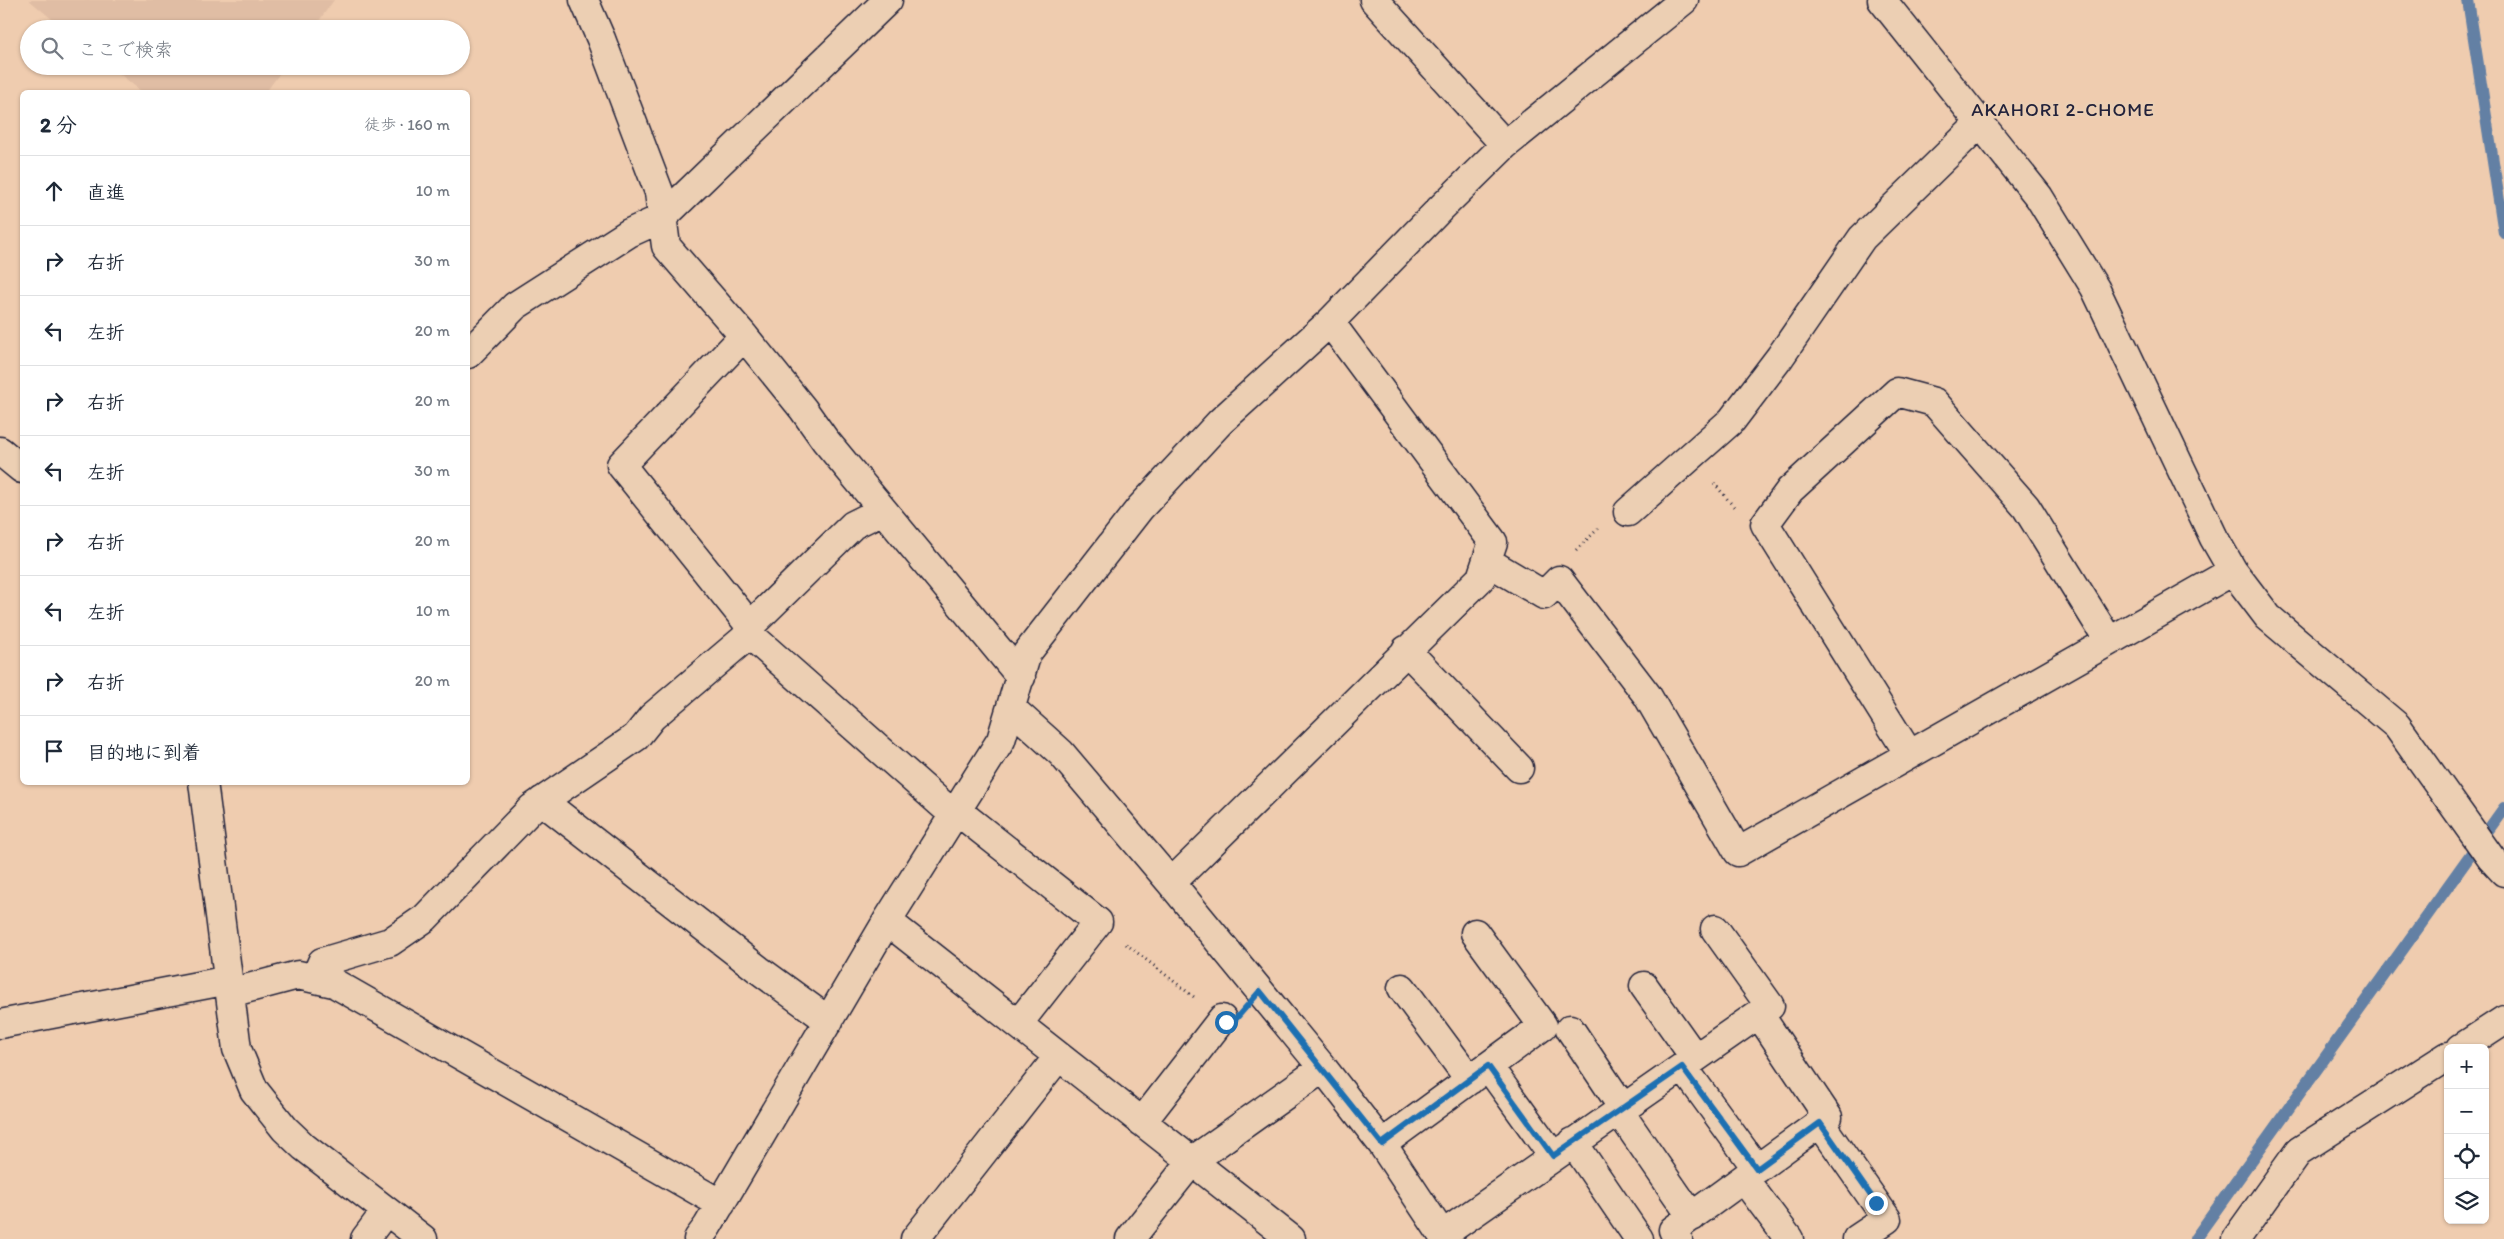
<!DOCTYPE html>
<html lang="ja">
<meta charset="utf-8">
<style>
body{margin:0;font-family:Itim,"Klee One",sans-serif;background:#f6f6f7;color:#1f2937}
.controls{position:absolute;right:15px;bottom:15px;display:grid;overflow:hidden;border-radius:8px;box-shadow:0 1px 4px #0004}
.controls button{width:45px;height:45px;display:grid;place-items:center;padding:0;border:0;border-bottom:1px solid #e0e1e3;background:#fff;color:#1f2937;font:25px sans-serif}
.stop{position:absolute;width:15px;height:15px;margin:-11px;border:4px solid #1f6fb2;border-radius:50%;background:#fff}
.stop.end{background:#1f6fb2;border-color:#fff;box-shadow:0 1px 5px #0008}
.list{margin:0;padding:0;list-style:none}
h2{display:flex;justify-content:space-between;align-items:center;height:65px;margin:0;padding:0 20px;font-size:21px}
h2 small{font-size:16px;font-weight:400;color:#747a83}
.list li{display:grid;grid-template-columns:32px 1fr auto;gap:15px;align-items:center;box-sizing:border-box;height:70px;padding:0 20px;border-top:1px solid #e0e1e3}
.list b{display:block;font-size:19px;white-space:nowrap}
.list em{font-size:16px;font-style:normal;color:#747a83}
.icon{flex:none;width:28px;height:28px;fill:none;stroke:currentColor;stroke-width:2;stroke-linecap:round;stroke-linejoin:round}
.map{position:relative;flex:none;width:2504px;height:1239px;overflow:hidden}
.search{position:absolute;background:#fff;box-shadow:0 1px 4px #0004;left:20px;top:20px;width:450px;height:55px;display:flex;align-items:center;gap:12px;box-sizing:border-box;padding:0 18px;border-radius:28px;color:#747a83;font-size:19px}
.panel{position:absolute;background:#fff;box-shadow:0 1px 4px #0004;left:20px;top:90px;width:450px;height:695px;border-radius:8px}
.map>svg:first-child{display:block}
.built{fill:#e0bda4}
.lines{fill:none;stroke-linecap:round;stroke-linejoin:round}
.stream{stroke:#6480a4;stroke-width:12}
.minor-casing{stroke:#22223b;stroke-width:31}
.path{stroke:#22223b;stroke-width:3;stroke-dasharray:1 4;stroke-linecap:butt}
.minor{stroke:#eccfb3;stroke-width:28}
.route{stroke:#1f6fb2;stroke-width:6}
.labels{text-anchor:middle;stroke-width:5;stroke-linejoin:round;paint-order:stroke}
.neighbourhood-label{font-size:19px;letter-spacing:1px;fill:#22223b;stroke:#eccfb3}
</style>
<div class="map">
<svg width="2504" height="1239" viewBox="0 0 2504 1239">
<rect width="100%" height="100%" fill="#efccaf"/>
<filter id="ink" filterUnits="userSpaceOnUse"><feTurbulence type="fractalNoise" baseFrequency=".02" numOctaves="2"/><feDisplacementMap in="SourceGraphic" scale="10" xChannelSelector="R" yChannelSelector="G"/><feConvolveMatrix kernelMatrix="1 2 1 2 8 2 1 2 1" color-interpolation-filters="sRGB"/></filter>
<g filter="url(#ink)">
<path class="built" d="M29,0h305l-21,29h-249z
M110,66h175l-19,26h-124z"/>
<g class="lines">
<path class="stream" d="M2468,0l36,233
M2195,1239l309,-431"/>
<g class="minor-casing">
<path id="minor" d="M584,0l17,39 58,153 7,54 78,90 59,73 22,31 196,237
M1374,0l131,145
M1882,0l157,197 56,91 119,250 19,33 35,46 129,109 94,132 13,14
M744,336l-123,129 130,162
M468,354l47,-48 114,-73 33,-15 226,-218
M0,451l22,18
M1628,512l104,-92 48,-63 82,-119 118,-115
M1487,561l57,34 15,-15 88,115 91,157 495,-281
M748,633l206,182
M1406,650l113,118
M1011,708l50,45 110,130 152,185 59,76 63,95
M1909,754l-144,-230 25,-34 107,-98 37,10 92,105 83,134
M203,782l34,267 17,41 31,39 19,18 119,92
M542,801l217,169 70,51
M956,810l142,112 -80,102
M1171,883l310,-305 12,-36 -163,-220
M887,921l404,318
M315,978l7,-16 68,-20 35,-24 107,-110 104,-71 16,-20 92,-78 10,-17 99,-97 30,-15
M1644,986l51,72
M1402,988l68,92
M230,993l68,-18 36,8 387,221
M0,1024l229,-44
M1570,1029l53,79
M2461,1048l43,-28
M1488,1066l65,90
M1683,1067l74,102
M1619,1111l73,106
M1142,1122l80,-103
M1820,1123l67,96 -30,20
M1573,1142l66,97
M1382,1144l161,-118 -68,-93
M1744,1179l45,60
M1442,1235l328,-229 -55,-77
M365,1239l21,-28
M698,1239l9,-12 180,-306 114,-181 26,-87 113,-145 80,-86 110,-100 110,-113 65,-64 179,-145
M915,1239l143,-182
M1130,1239l62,-78 131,-93
M1678,1239l-5,-9 155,-113 -69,-103
M2236,1239l63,-88 149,-95"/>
</g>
<path class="path" d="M1714,483l20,24
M1576,550l22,-21
M1126,944l68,53"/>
<use href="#minor" class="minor"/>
</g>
</g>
<g class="lines" filter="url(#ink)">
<path class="route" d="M1226,1022h7l27,-31 122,153 106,-78 65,90 129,-89 75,102 63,-46 56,80"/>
</g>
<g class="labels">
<g class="neighbourhood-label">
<text x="2063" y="116">AKAHORI 2-CHOME</text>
</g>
</g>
</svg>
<div class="controls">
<button>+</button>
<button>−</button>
<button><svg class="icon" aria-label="locate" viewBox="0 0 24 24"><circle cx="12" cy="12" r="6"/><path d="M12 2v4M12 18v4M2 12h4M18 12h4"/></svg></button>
<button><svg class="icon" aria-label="layers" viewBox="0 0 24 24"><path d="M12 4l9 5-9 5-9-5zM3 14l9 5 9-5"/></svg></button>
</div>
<div class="stop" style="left:1226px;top:1022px"></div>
<div class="stop end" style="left:1876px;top:1203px"></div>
<div class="search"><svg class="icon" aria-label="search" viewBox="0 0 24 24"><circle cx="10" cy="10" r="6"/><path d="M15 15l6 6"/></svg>ここで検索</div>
<section class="panel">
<h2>2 分<small>徒歩 · 160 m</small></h2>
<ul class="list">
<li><svg class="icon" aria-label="ahead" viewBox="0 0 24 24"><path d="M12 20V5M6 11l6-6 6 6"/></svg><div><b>直進</b></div><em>10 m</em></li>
<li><svg class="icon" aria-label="right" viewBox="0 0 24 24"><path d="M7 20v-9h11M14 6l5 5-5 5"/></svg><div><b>右折</b></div><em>30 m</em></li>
<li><svg class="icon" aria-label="left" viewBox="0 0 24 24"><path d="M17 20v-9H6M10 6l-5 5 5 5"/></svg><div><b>左折</b></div><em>20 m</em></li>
<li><svg class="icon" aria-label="right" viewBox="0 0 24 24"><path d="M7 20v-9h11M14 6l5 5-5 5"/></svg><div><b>右折</b></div><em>20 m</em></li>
<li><svg class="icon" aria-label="left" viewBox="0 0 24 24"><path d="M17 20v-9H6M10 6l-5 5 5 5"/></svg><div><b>左折</b></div><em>30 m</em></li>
<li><svg class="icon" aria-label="right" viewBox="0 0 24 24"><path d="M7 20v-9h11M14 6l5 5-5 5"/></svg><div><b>右折</b></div><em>20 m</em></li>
<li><svg class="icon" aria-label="left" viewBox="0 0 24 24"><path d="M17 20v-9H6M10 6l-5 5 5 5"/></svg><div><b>左折</b></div><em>10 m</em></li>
<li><svg class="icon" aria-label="right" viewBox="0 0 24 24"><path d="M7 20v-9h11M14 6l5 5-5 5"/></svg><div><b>右折</b></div><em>20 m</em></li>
<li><svg class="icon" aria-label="arrive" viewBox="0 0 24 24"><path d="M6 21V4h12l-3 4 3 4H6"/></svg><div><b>目的地に到着</b></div></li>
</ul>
</section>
</div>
